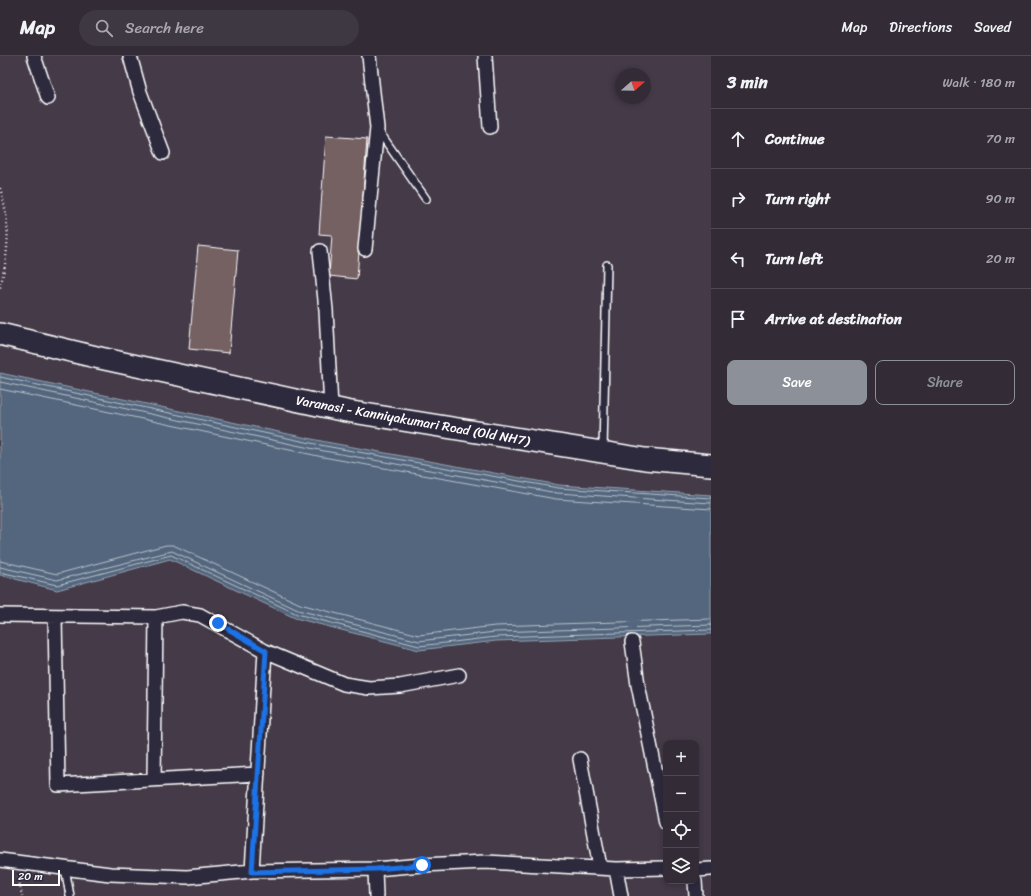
<!DOCTYPE html>
<meta charset="utf-8">
<style>
body{margin:0;font-family:Sriracha,sans-serif;background:#3e3842;color:#f1f3f6}
.controls{position:absolute;right:12px;bottom:12px;display:grid;overflow:hidden;border-radius:8px;box-shadow:0 2px 6px #0003}
.controls button{width:36px;height:36px;display:grid;place-items:center;padding:0;border:0;border-bottom:1px solid #4e4851;background:#332c36;color:#f1f3f6;font:20px sans-serif}
.compass{position:absolute;left:615px;top:12px;width:36px;height:36px;border-radius:50%;background:#332c36;box-shadow:0 2px 6px #0003;rotate:70deg}
.scale{position:absolute;left:12px;bottom:10px;width:48px;box-sizing:border-box;padding-left:4px;border:2px solid #fff;border-top:0;font-size:11px;line-height:14px;white-space:nowrap;color:#fff;-webkit-text-stroke:3px #2f2a3d;paint-order:stroke}
.stop{position:absolute;width:12px;height:12px;margin:-9px;border:3px solid #1a73e8;border-radius:50%;background:#fff}
.stop.end{background:#1a73e8;border-color:#fff;box-shadow:0 1px 4px #0008}
.list{margin:0;padding:0;list-style:none}
h2{display:flex;justify-content:space-between;align-items:center;height:52px;margin:0;padding:0 16px;font-size:17px}
h2 small{font-size:13px;font-weight:400;color:#a9a7ad}
.list li{display:grid;grid-template-columns:26px 1fr auto;gap:12px;align-items:center;box-sizing:border-box;height:60px;padding:0 16px;border-top:1px solid #4e4851}
.list b{display:block;font-size:15px;white-space:nowrap}
.list em{font-size:13px;font-style:normal;color:#a9a7ad}
.actions{display:flex;gap:8px;padding:12px 16px}
.actions a{flex:1;padding:9px 0;border:1px solid #8c9099;border-radius:8px;text-align:center;font-size:14px;color:#8c9099}
.actions .main{background:#8c9099;color:#fff}
.icon{flex:none;width:22px;height:22px;fill:none;stroke:currentColor;stroke-width:2;stroke-linecap:round;stroke-linejoin:round}
.map{position:relative;flex:none;width:711px;height:840px;overflow:hidden}
header{display:flex;align-items:center;gap:24px;box-sizing:border-box;height:56px;padding:0 20px;background:#332c36;border-bottom:1px solid #4e4851}
header strong{font-size:19px}
nav{display:flex;gap:22px;margin-inline-start:auto;font-size:14px}
.search{width:280px;height:36px;background:#3e3842;display:flex;align-items:center;gap:10px;box-sizing:border-box;padding:0 14px;border-radius:22px;color:#a9a7ad;font-size:15px}
main{display:flex}
aside{flex:1;background:#332c36}
.map>svg:first-child{display:block}
.water{fill:#52667d;stroke:#97a3b1}
.lines{fill:none;stroke-linecap:round;stroke-linejoin:round}
.shore{stroke:#bac2cb;stroke-width:1}
.building{fill:#756062;stroke:#fff}
.lane-casing{stroke:#fff;stroke-width:10}
.street-casing{stroke:#fff;stroke-width:16}
.primary-casing{stroke:#fff;stroke-width:24}
.path{stroke:#fff;stroke-width:2.5;stroke-dasharray:1 3;stroke-linecap:butt}
.lane{stroke:#2f2a3d;stroke-width:7}
.street{stroke:#2f2a3d;stroke-width:13}
.primary{stroke:#2f2a3d;stroke-width:21}
.route{stroke:#1a73e8;stroke-width:5}
.labels{text-anchor:middle;stroke-width:3;stroke-linejoin:round;paint-order:stroke}
.street-label{font-size:13px;fill:#fff;stroke:#2f2a3d}
</style>
<header>
<strong>Map</strong>
<div class="search"><svg class="icon" aria-label="search" viewBox="0 0 24 24"><circle cx="10" cy="10" r="6"/><path d="M15 15l6 6"/></svg>Search here</div>
<nav><a>Map</a><a>Directions</a><a>Saved</a></nav>
</header>
<main>
<div class="map">
<svg width="711" height="840" viewBox="0 0 711 840">
<rect width="100%" height="100%" fill="#443a48"/>
<filter id="ink" filterUnits="userSpaceOnUse"><feTurbulence type="fractalNoise" baseFrequency=".025" numOctaves="2"/><feDisplacementMap in="SourceGraphic" scale="8" xChannelSelector="R" yChannelSelector="G"/><feConvolveMatrix kernelMatrix="1 2 1 2 8 2 1 2 1" color-interpolation-filters="sRGB"/></filter>
<g filter="url(#ink)">
<path class="water" d="M0,317l326,69 233,43 152,10v139l-215,7 -77,9 -124,-32 -125,-59 -113,31 -57,-15z"/>
<g class="lines">
<path class="shore" d="M0,321l325,69 233,42 153,10
M0,326l324,69 233,42 154,10
M0,333l323,68 233,42 155,10
M0,505l57,13 109,-29h7l127,59 119,31 76,-9 216,-7
M0,511l57,13 115,-29 126,59 121,31 76,-9 216,-7
M0,516l57,13 114,-30 126,59 122,32 77,-9 215,-7"/>
</g>
<path class="building" d="M326,80l41,3 -10,140 -28,-3 3,-41 -13,-1z
M198,190l40,4 -9,103 -40,-4z"/>
<g class="lines">
<g class="lane-casing">
<path id="lane" d="M378,74l48,69
M603,395l4,-186
M65,812l5,28"/>
</g>
<g class="street-casing">
<path id="street" d="M34,0l14,42
M130,0l10,36 23,61
M485,0l5,71
M365,193l12,-121 -8,-72
M320,195l6,59 5,98
M0,559l156,2 26,-5 18,3 65,36 79,33 25,4 31,-2 59,-11
M55,560l3,169 200,-11
M632,586l6,43 28,137
M580,703l20,108
M154,723l2,-162
M0,804l110,14 77,3 65,-6 123,-2 47,-4 63,-3 131,7 50,-1
M375,813l1,27
M616,813l5,27
M696,814l15,-1
M252,815l13,-220
M695,825l1,15"/>
</g>
<g class="primary-casing">
<path id="primary" d="M0,278l100,24 246,53 299,48 66,6"/>
</g>
<path class="path" d="M0,132c11,36 9,63 0,100
M18,820l4,20"/>
<use href="#lane" class="lane"/>
<use href="#street" class="street"/>
<use href="#primary" class="primary"/>
</g>
</g>
<g class="lines" filter="url(#ink)">
<path class="route" d="M218,567l48,28 -14,221 124,-3 46,-4"/>
</g>
<g class="labels">
<g class="street-label">
<text transform="translate(413 364) rotate(10)" y="5">Varanasi - Kanniyakumari Road (Old NH7)</text>
</g>
</g>
</svg>
<div class="controls">
<button>+</button>
<button>−</button>
<button><svg class="icon" aria-label="locate" viewBox="0 0 24 24"><circle cx="12" cy="12" r="6"/><path d="M12 2v4M12 18v4M2 12h4M18 12h4"/></svg></button>
<button><svg class="icon" aria-label="layers" viewBox="0 0 24 24"><path d="M12 4l9 5-9 5-9-5zM3 14l9 5 9-5"/></svg></button>
</div>
<svg class="compass" viewBox="-18 -18 36 36"><path d="M0-13l5 13h-10z" fill="#e53935"/><path d="M0 13l5-13h-10z" fill="#a9a7ad"/></svg>
<div class="scale">20 m</div>
<div class="stop" style="left:422px;top:809px"></div>
<div class="stop end" style="left:218px;top:567px"></div>
</div>
<aside>
<h2>3 min<small>Walk · 180 m</small></h2>
<ul class="list">
<li><svg class="icon" aria-label="ahead" viewBox="0 0 24 24"><path d="M12 20V5M6 11l6-6 6 6"/></svg><div><b>Continue</b></div><em>70 m</em></li>
<li><svg class="icon" aria-label="right" viewBox="0 0 24 24"><path d="M7 20v-9h11M14 6l5 5-5 5"/></svg><div><b>Turn right</b></div><em>90 m</em></li>
<li><svg class="icon" aria-label="left" viewBox="0 0 24 24"><path d="M17 20v-9H6M10 6l-5 5 5 5"/></svg><div><b>Turn left</b></div><em>20 m</em></li>
<li><svg class="icon" aria-label="arrive" viewBox="0 0 24 24"><path d="M6 21V4h12l-3 4 3 4H6"/></svg><div><b>Arrive at destination</b></div></li>
</ul>
<div class="actions"><a class="main">Save</a><a>Share</a></div>
</aside>
</main>
